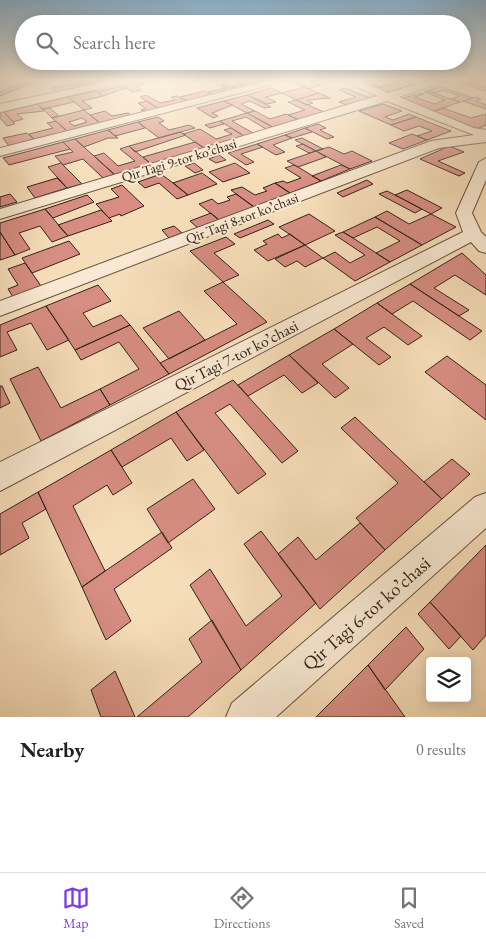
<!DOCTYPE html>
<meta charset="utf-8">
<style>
body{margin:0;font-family:"EB Garamond",serif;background:#f6f6f6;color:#202124}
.controls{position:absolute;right:15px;bottom:15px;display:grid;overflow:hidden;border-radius:5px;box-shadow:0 2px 12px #0003}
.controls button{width:45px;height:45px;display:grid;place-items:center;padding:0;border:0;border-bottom:1px solid #e0e0e0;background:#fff;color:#202124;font:25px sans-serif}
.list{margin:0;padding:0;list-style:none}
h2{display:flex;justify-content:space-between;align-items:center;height:65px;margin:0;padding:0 20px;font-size:21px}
h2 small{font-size:16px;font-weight:400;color:#757577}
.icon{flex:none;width:28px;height:28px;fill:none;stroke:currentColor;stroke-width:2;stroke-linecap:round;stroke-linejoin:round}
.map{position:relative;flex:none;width:486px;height:717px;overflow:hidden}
.search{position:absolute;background:#fff;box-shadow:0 2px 12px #0003;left:15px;right:15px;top:15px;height:55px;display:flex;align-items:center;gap:12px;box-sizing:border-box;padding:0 18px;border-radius:28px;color:#757577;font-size:19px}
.sheet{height:155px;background:#fff}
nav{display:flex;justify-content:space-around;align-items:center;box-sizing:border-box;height:70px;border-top:1px solid #e0e0e0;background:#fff;font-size:14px;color:#757577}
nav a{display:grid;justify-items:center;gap:2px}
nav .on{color:#7c3aed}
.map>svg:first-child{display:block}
.building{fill:#d78d82;stroke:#322317;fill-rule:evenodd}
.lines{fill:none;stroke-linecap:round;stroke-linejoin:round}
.street-casing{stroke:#635240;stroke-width:2}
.street{fill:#f9e9d2;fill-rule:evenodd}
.labels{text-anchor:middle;stroke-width:4;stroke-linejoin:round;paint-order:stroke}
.far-street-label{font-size:14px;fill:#322317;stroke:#f9e9d2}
.street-label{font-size:16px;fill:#322317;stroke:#f9e9d2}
.near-street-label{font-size:19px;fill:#322317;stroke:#f9e9d2}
</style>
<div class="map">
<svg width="486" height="717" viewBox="0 0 486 717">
<rect width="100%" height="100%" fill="#f6ddb9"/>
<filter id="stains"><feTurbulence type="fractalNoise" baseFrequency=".004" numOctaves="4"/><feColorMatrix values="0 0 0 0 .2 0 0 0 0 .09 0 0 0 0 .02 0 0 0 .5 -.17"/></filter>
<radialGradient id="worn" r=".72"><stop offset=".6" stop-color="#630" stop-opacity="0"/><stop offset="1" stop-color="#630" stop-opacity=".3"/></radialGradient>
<path class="building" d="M28,80l7,2 -35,14v-4z
M78,80h8l4,3 7,-1 -2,-2h11l4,3 -22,4z
M148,80l6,2 -18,4 5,4 -9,2 -9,-6z
M257,80l5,3 -25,6 -5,-3z
M304,80h15l-7,2 8,3 -12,4 -13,-6z
M367,80h14l-9,3 10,4 -5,1 -16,-6z
M404,80h23l-14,5 -10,-4z
M460,80h17l-7,3 16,4v4l-30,-10z
M80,82l8,5 -30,7 -6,-6z
M398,82l11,4 -21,6 -11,-4z
M227,84l10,5 -24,6 -5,-3 18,-4 -5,-3z
M123,86l3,2 -23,8 -6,-4z
M440,86l7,3 26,9 -13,4 -8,-3 8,-3 -17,-6 -8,3 -8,-2z
M304,87l15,6 -23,7 -14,-7z
M271,88l11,5 -16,4 10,5 -9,2 -20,-9z
M345,88l25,10 -23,7 -8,-3 17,-5 -17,-7z
M97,91l6,5 -21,5 10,7 -8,2 -16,-13z
M205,91l8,4 -26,6 -7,-4z
M427,91l33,11 -28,10 -32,-13 21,-6 3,1 -9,3 19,7 11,-4 -21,-8z
M319,93l11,5 -23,2 6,3 -6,2 -11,-5z
M146,95l14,8 15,-3 -4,-3 6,-1 10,5 -28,8 -19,-12z
M247,95l24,12 -7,1 -14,-7 -9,3 14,7 -8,2 -23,-12z
M68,97l6,5 -31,7 -6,-5z
M475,97l6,2 -5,2 10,4v4l-23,-8z
M296,100l28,12 -25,8 -11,-5 17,-5 -17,-8z
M147,101l12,8 -14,3 -4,-2 5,-1 -8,-6z
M224,101l9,4 -21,8 6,3 -5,2 -16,-10z
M37,104l7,7 -27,3 6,5 -10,3 -9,-10z
M383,104l19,7 -17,6 8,3 16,-6 7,3 -25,8 -32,-14z
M50,108l9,8 -7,2 -9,-9z
M443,108l28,10 15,-4v11l-9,4 -45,-17z
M84,110l16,13 -33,8 -15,-13zM82,118l5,4 -13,4 -5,-4z
M105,111l7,5 16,-3 3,2 -31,8 -10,-8z
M255,111l15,8 16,-5 13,6 -25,8 -27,-15z
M0,112h4l11,12 -8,2 -7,-8z
M247,113l26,14 -7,2 -20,-12 -14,4 21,12 -9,3 -24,-15z
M158,117l6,4 -5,2 10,7 20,-5 6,3 -36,10 -21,-16z
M416,117l35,14 -24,9 -10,-4 15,-5 -13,-5 -15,5 -13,-6z
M56,121l11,10 -33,8 -5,-5 24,-6 -6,-5z
M220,121l4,3 -14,4 -5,-3z
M138,122l7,6 -30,8 -7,-6z
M318,124l8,4 -6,2 14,7 -7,2 -22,-11z
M231,128l13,8 -40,12 -21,-14 17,-5 16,10 16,-5 -8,-4z
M305,128l7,4 -20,6 -7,-3z
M108,130l10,8h-10l-24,9 -9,-8z
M180,132l6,3 -51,17 -6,-6z
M27,133l7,6 -25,7 -6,-8z
M412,134l15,6 -24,9 -14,-6z
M285,135l7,3 -19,7 12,7 -9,3 -19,-11z
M302,138l21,11 -7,2 -21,-11z
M75,139l40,36 -12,3 -20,-19 -20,6 -8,-9 18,-4 -10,-10z
M63,142l7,7 -61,16 -6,-7z
M195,142l9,6 -53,16 -8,-7z
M257,144l6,3 -22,7 13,8 -8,3 -18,-12z
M303,144l13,7 -7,2 -13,-7z
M129,146l22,18 -36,11 -21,-19 10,-3 14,13 17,-5 -15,-12z
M449,146l15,6 -26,9 27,12 -6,3 -39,-17z
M329,147l15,7 8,-3 20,10 -22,8 -34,-18z
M316,151l10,6 -28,10 -11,-6z
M219,155l7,5 -10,3 -7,-4z
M61,163l21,21 -15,4 -19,-21z
M194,163l9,7 -8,3 -10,-7z
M235,163l15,10 -27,9 -14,-10z
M294,165l4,2 23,14 -31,12 -15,-10 8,-2 4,2 14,-5 -16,-10z
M341,165l9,4 -29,12 -9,-5z
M202,173l15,11 -29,11 -15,-12z
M161,174l12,9 15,12 -11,4 -18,-16 -14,5 -7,-6z
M57,178l10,10 -32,10 -8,-11z
M367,180l6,4 -30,13 -6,-4z
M275,183l15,10 -36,14 -23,-17 11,-3 13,8 12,-4 -4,-3z
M122,185l22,21 -23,10 -1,-2 -11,4 -13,-14 23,-7 -8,-8z
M407,190l35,18 -11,6 -36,-19z
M387,191l8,4 27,14 -7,4 -36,-19z
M10,194l7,8 -17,5v-10z
M236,194l18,13 -35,13 -20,-16 13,-5 6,5 12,-4 -3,-3z
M87,195l7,7 -41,16 -8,-9z
M45,209l23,27 -16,6 -12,-16 -21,7 11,16 -15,6 -15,-23v-9z
M101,210l11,11 -44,15 -10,-11z
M387,211l22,13 22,-10 25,13 -34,18 -47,-28z
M211,213l8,7 -21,8 -8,-7z
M309,214l26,17 -30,14 -26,-18z
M375,217l47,28 -32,17 -14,-9 24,-12 -23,-14 -24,11 -10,-6z
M268,220l6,4 -34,14 -6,-4z
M174,226l8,7 -13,5 -7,-8z
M0,232l15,23 -15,5z
M343,232l10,6 37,24 -35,19 -32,-23 12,-6 15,11 15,-8 -30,-20z
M278,234l4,4 8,-4 15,11 -37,16 -14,-11 13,-6 -4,-3z
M226,237l9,7 -21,9 25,22 -16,7 -33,-31z
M69,241l11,13 -48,19 -10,-15z
M305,245l18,13 -18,9 -8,-6 -12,6 -10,-8z
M462,253l24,22v20l-31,-20 -21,13 35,22 -10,6 -49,-32z
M25,263l16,23 -28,11 -5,-8 10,-4 -10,-16z
M223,282l44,40 -98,52 -9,-11 77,-39 -33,-33z
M410,284l49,32 23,15 -12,9 -57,-39 -21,13 -15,-11z
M98,285l13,16 -28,12 10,14 28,-12 9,10 -55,25 -29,-44z
M377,303l45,33 -14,9 -24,-18 -18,11 25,19 -12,8 -45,-36z
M46,306l23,34 -22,10 -16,-27 -24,9 10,18 -17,7v-32z
M179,311l26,29 -36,19 -26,-31z
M130,325l39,49 -59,31 -10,-16 39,-20 -20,-27 -38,18 -6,-10z
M334,329l19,15 -31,20 27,24 -14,10 -46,-43z
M289,355l29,28 -16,10 -18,-18 -36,21 -10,-11z
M447,356l39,29v35l-61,-48z
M38,367l23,41 39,-19 10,16 -69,36 -31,-62z
M233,380l65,71 -16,12 -52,-59 -15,9 51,61 -28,20 -62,-82z
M0,386h2l8,17 -10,5z
M176,412l28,38 -17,11 -16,-23 -49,29 -11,-17z
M355,417l87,82 -57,51 -29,-32 42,-35 -57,-55z
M111,450l21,33 -19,12 -6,-10 -34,21 32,65 -23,16 -44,-95z
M452,459l18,15 -28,25 -18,-17z
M193,479l22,30 -47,34 -21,-34z
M38,492l8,17 -24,14 7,15 -29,17v-41z
M360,523l25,27 -65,59 -42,-55 20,-17 18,23z
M261,531l55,72 -75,67 -51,-85 20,-16 36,57 36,-30 -38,-52z
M162,532l10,16 -58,41 17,32 -25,19 -24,-53z
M486,545v90l-13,15 -43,-48z
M430,602l31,34 -12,13 -31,-35z
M212,620l29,50 -53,47h-51l65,-55 -13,-23z
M406,627l18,22 -39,41 -17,-25z
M368,665l37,52h-89z
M115,671l20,46h-34l-10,-27z"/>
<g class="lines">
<g class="street-casing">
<path id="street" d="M114,80h22l-136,32v-8z
M270,80h19l-289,76v-8z
M342,80h15l31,13 43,-13h17l-49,17 75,31 12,2v12l-47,6 -439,168v-15l431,-160 43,-6 -87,-34 -387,118v-10l377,-113z
M486,158v22l-14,33 9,19 5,5v16l-7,-2 -8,-9 -471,249v-29l463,-230 -7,-19 23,-51z
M486,493v35l-210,189h-50l6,-14 243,-206z"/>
</g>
<use href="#street" class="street"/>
</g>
<linearGradient id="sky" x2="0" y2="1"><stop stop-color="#8bb6d5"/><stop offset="0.44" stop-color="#fbf0e0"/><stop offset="1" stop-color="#fbf0e0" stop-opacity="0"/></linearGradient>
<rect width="486" height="181" fill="url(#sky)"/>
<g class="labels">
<g class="far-street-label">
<text transform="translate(179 160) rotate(-17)" y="5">Qir Tagi 9-tor koʼchasi</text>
<text transform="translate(242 218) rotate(-21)" y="5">Qir Tagi 8-tor koʼchasi</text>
</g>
<g class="street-label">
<text transform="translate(236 355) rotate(-27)" y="6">Qir Tagi 7-tor koʼchasi</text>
</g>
<g class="near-street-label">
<text transform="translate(366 613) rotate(-41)" y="7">Qir Tagi 6-tor koʼchasi</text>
</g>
</g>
<rect width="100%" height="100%" filter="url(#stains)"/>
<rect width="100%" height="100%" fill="url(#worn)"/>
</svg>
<div class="controls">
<button><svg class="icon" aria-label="layers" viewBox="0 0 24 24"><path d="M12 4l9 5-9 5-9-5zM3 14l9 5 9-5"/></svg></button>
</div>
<div class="search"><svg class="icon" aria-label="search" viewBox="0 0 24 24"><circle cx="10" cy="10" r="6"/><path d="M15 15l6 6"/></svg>Search here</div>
</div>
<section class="sheet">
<h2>Nearby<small>0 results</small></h2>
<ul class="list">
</ul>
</section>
<nav>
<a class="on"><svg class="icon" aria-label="map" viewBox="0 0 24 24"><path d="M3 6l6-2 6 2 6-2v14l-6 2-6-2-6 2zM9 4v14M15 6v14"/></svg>Map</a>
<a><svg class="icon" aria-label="directions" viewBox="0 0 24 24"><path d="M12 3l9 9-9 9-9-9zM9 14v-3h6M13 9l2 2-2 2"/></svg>Directions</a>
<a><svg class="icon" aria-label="saved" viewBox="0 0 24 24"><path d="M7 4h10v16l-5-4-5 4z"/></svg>Saved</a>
</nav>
